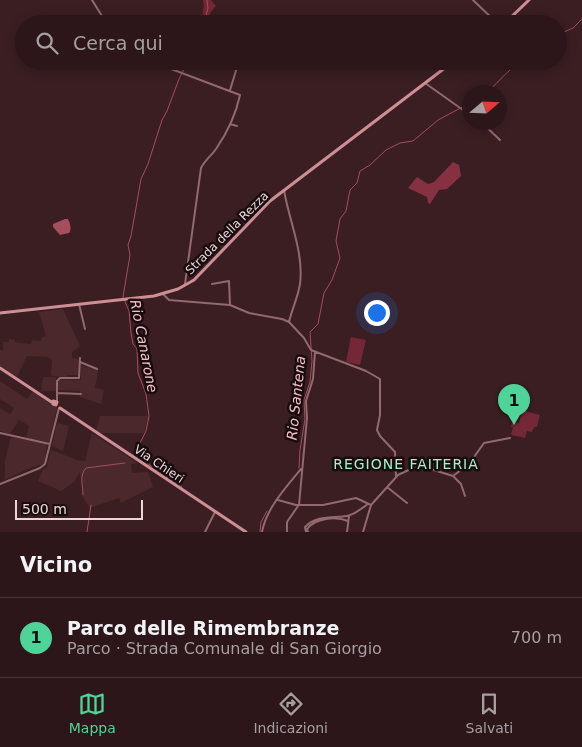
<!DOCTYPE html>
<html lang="it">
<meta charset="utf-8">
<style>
body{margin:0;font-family:"DejaVu Sans",sans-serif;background:#382327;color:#f1f3f6}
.compass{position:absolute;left:462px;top:85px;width:45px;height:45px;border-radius:50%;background:#2c161a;box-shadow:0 2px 12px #0003;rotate:71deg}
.scale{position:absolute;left:15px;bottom:12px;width:128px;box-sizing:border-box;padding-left:5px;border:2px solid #ead6d8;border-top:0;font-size:14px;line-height:18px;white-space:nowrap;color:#ead6d8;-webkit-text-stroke:4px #190c0e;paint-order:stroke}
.you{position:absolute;left:376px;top:312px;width:18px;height:18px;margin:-12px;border:4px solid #fff;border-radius:50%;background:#1a73e8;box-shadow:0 0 0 8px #1a73e833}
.badge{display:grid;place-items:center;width:32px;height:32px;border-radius:50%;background:#4ed399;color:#111;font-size:16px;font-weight:700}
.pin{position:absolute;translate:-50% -41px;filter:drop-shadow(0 1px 2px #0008)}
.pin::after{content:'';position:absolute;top:26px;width:18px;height:15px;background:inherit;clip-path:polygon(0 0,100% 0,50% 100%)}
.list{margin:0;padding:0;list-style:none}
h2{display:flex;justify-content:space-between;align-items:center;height:65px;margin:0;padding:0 20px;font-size:21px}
h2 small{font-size:16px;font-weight:400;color:#a69fa2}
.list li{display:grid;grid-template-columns:32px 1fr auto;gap:15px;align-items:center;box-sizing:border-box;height:80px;padding:0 20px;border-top:1px solid #483539}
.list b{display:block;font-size:19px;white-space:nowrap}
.list p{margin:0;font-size:16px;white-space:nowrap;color:#a69fa2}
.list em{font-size:16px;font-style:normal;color:#a69fa2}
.icon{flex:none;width:28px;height:28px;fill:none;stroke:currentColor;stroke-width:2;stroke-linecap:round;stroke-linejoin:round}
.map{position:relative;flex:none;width:582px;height:532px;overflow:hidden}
.search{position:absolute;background:#2c161a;box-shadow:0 2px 12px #0003;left:15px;right:15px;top:15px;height:55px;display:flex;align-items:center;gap:12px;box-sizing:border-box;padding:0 18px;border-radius:28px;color:#a69fa2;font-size:19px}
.sheet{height:145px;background:#2c161a}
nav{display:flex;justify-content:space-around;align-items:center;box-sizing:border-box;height:70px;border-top:1px solid #483539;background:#2c161a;font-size:14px;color:#a69fa2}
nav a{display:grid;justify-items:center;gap:2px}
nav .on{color:#4ed399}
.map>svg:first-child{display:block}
.built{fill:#4a282c}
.green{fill:#742737}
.forest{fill:#853142}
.water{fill:#a54e5d}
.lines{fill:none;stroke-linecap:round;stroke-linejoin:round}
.stream{stroke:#a54e5d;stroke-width:1}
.minor{stroke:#92696e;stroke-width:2}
.secondary{stroke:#ce8e96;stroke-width:3}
.labels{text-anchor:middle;stroke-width:5;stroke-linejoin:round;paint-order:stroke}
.street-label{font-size:12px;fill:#ead6d8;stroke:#190c0e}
.water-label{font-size:14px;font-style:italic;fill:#f3c0c6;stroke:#190c0e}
.neighbourhood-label{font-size:14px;letter-spacing:1px;fill:#a1f4ca;stroke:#190c0e}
</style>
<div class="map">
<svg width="582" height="532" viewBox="0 0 582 532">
<rect width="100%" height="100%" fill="#3a1e22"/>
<path class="built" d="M63,309l17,37 -8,6v6l7,1 -1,16h-11v2l-14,-1 -2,-1 1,-16 -3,-1 -1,-1 -21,-1 -10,21 -17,-11v-16h3v-8h6v-3l6,1v2l16,2 1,-4 9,1 1,-4 4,-1 -7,-24z
M81,365l17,6 -3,17 9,2 -3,14 -21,-7v-6l-22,-1v-9l2,-1h21z
M43,377h13v14h-15z
M0,381l27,18 6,-8 24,17 -8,34 -23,-4 3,-12 -10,-6 -9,14 -10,-3v-23l10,6 4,-6 -14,-9z
M100,416h48v2l-4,15h-43l-5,-3z
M57,423l12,3 -6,25 -11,-5z
M92,433l44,29 2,1 -7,1 1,9 16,-1 5,15 -32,16 -2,-5 -29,10 -7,-10 -3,-26 -6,10 -13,9 -23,-10 5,-12 4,-2 4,-17 26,10 8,1z
M11,437l36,7 -3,20 -17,5 -22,11v-20z"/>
<path class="green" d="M203,0h8l5,6 -6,7 -1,11h-8l3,-19z
M351,337l15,3 -6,25 -14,-3z
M522,410l18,5 -3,12h-3l-2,5 -5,-1 -2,7 -14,-3 2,-8h-2l1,-5 7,1z"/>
<path class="forest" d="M453,162l6,3 2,11 -14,13 -8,1 -9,14 -2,-1 -1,-6 -19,-9 9,-11 11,7 6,-2z"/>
<path class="water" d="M65,219h3c2,4 4,11 1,14l-9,2 -7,-8v-3z"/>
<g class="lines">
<path class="stream" d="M204,24l4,-16 -1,-8
M558,37l6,-5 9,-4 9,-9
M487,92c13,-10 23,-27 39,-31
M140,444l4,17 38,26
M134,455l12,-24 3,-15 -3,-22 -8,-21 -1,-24 -4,-5 -2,-11 -2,-22 -6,-14 7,-42 -2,-10 3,-9 10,-57 7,-15 14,-44 5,-9 12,-32 9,-18
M299,468l1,-18 5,-31 -1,-19 6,-18 2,-21 -2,-29 8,-8 6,-31 8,-13 8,-22 -4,-17 4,-22 6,-8 4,-21 7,-7 3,-12 10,-6 16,-15 14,-7 13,-2 25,-21 32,-17
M83,495c0,-9 -4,-20 3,-27l39,-5
M87,532l4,-27
M260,532l1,-10 6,-11"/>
<path class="minor" d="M92,0l15,24
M473,0l25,24
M150,61l90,34c-4,19 -13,38 -24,54 -5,7 -11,11 -15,19l-16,116
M425,83l45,32
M230,90l9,-29
M481,122l19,18
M230,124l7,2
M284,190c5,31 20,62 16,94 -2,13 -8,25 -11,38
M212,284l17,-3 1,24
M163,294l6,6 61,5 19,8 33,6 7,3 15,16 7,12 55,21 14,8v36l-3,15 3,6 15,16 1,24
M79,304l6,25
M80,362l17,7
M57,393l24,1
M57,402v-21l3,-3h19l1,-20
M0,433l50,11
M453,476l8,8 4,12
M0,484l40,-16 5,-4 14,-56
M387,487l20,16
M278,500l18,5h27l33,-7 15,7
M299,505l8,-87 -1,-17 7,-22 2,-27
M205,532l10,-20
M262,532c4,-23 24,-45 39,-63
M287,532v-10l11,-16
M306,532l-1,-5c11,-12 28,-9 42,-11 7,-1 15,-8 21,-12
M308,532l-1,-3c8,-11 29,-13 41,-8
M347,532l2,-16
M363,532l8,-27 27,-30 17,-8h9l29,9 16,-12 15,-21 26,-5"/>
<path class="secondary" d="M504,24l25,-24
M0,313l154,-17 24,-7 16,-9 76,-79 184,-140
M0,368l53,35
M53,401l4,1 -1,3 -3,-1z
M60,408l186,124"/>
</g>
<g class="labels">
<g class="street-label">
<text transform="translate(227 233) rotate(-45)" y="4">Strada della Rezza</text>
<text transform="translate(159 464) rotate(34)" y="4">Via Chieri</text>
</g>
<g class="water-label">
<text transform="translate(144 346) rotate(79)" y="5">Rio Canarone</text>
<text transform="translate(296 398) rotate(-84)" y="5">Rio Santena</text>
</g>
<g class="neighbourhood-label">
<text x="406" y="469">REGIONE FAITERIA</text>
</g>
</g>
</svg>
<svg class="compass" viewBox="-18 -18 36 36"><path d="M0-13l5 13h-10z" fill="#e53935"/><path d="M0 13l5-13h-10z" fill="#a69fa2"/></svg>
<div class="scale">500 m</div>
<div class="you"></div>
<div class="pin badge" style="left:514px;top:425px">1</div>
<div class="search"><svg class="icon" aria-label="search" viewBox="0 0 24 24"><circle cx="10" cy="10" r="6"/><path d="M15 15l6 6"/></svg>Cerca qui</div>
</div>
<section class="sheet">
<h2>Vicino<small></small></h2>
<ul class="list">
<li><span class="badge">1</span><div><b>Parco delle Rimembranze</b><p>Parco · Strada Comunale di San Giorgio</p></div><em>700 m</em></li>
</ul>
</section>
<nav>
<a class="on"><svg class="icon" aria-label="map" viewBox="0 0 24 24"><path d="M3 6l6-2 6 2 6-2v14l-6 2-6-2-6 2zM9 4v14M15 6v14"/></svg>Mappa</a>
<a><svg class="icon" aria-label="directions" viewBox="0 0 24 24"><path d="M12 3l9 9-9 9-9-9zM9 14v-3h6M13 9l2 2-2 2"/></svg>Indicazioni</a>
<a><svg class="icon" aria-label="saved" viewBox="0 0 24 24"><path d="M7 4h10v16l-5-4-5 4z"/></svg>Salvati</a>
</nav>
